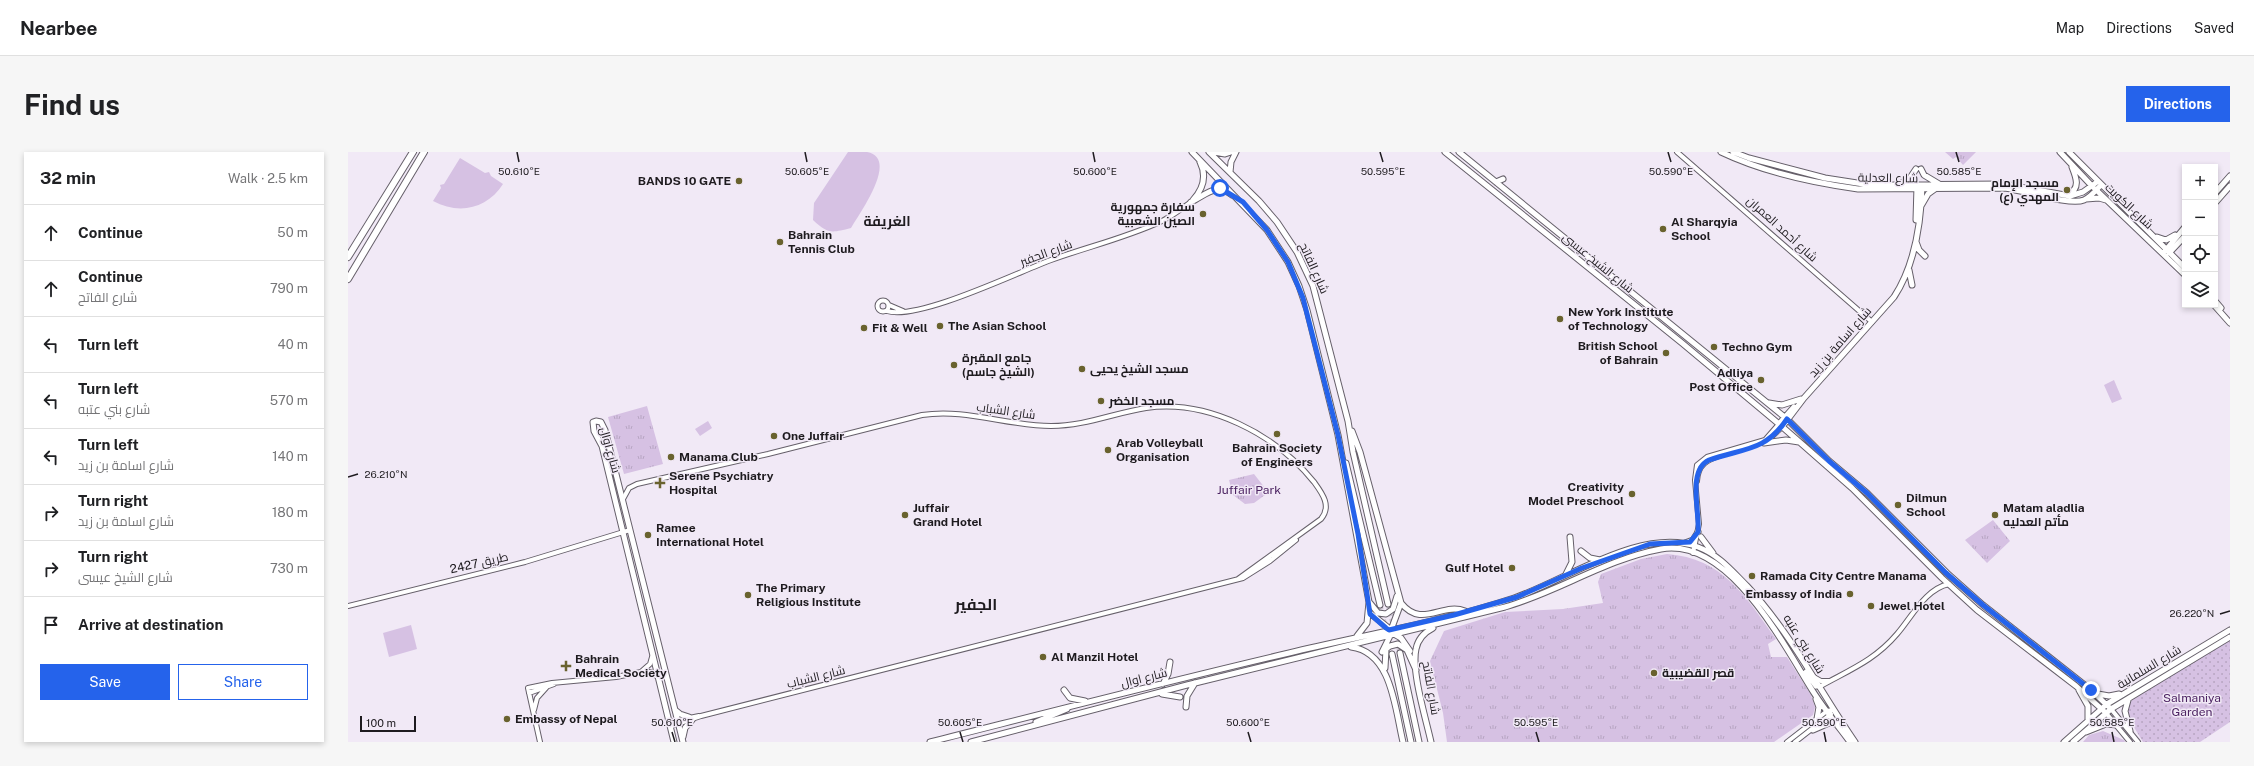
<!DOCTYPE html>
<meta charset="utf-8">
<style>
body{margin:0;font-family:"Public Sans",Cairo,sans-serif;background:#f6f6f6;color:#202124}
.controls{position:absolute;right:12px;top:12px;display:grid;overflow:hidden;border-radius:0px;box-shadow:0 2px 6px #0003}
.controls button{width:36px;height:36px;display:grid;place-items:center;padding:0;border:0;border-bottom:1px solid #e0e0e0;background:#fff;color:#202124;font:20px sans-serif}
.scale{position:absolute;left:12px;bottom:10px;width:56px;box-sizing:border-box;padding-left:4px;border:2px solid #1e1b1f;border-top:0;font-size:11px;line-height:14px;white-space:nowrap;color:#1e1b1f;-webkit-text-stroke:3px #f1e9f6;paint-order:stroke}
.stop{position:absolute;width:12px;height:12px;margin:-9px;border:3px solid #2563eb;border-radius:50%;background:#fff}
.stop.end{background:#2563eb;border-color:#fff;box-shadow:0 1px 4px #0008}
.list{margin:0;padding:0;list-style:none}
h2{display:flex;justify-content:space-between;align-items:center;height:52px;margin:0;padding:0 16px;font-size:17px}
h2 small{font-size:13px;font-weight:400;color:#757577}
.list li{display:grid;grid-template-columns:26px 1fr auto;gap:12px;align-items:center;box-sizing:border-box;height:56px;padding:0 16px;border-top:1px solid #e0e0e0}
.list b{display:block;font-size:15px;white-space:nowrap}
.list p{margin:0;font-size:13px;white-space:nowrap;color:#757577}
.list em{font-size:13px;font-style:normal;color:#757577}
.actions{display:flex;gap:8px;padding:12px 16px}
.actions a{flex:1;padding:9px 0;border:1px solid #2563eb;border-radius:0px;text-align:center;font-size:14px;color:#2563eb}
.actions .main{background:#2563eb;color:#fff}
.icon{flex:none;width:22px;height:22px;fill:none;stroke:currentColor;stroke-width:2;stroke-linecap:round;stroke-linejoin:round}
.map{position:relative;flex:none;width:1882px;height:590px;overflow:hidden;border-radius:0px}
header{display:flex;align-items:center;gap:24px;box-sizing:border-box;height:56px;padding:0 20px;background:#fff;border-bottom:1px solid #e0e0e0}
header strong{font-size:19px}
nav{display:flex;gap:22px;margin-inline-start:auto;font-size:14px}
.intro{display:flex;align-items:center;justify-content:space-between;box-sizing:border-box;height:96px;padding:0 24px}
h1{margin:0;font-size:28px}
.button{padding:10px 18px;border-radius:0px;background:#2563eb;color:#fff;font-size:14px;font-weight:700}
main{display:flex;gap:24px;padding:0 24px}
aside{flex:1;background:#fff;border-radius:0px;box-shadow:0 2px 6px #0003}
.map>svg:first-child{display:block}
.grass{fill:url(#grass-dots)}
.park{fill:url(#park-tufts)}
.pitch{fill:#d6c1e3}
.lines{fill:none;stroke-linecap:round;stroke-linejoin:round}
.major-tunnel{stroke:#d1cad6;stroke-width:5;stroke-dasharray:5 2.5;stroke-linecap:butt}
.minor-casing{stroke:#66606a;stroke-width:6}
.major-casing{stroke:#66606a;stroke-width:7}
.highway-casing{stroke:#66606a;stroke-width:8}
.minor{stroke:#fff;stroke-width:4}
.major{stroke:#fff;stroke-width:5}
.highway{stroke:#fff;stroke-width:6}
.route{stroke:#2563eb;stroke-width:5}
.ticks{fill:none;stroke:#1e1b1f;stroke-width:1.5}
.poi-dot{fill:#69622e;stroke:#f1e9f6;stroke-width:1.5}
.labels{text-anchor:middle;stroke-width:3;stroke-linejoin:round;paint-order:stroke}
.street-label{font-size:12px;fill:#1e1b1f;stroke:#f1e9f6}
.poi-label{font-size:12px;font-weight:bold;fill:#1e1b1f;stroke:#f1e9f6;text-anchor:start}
.park-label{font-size:12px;fill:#4c2362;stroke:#f1e9f6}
.quarter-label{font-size:14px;font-weight:bold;fill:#1e1b1f;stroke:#f1e9f6}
.district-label{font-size:16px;font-weight:bold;fill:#1e1b1f;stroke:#f1e9f6}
.ticks-label{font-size:10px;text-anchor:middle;fill:#1e1b1f;stroke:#f1e9f6;stroke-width:3;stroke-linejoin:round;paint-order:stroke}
</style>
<header>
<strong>Nearbee</strong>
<nav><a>Map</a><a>Directions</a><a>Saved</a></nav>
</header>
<div class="intro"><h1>Find us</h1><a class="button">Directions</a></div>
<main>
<aside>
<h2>32 min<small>Walk · 2.5 km</small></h2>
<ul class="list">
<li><svg class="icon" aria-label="ahead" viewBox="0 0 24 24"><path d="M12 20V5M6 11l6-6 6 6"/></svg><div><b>Continue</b></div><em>50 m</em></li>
<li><svg class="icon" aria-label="ahead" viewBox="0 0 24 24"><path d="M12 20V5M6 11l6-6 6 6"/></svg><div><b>Continue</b><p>شارع الفاتح</p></div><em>790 m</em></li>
<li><svg class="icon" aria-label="left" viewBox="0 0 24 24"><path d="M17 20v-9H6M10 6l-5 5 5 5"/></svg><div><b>Turn left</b></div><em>40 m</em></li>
<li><svg class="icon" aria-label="left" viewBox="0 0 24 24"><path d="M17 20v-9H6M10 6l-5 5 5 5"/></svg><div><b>Turn left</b><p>شارع بني عتبه</p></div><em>570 m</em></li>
<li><svg class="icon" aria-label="left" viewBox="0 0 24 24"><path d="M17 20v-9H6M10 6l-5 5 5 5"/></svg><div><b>Turn left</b><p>شارع اسامة بن زيد</p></div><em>140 m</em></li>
<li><svg class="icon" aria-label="right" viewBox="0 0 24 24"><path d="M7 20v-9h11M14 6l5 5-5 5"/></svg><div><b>Turn right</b><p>شارع اسامة بن زيد</p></div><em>180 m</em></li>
<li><svg class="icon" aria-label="right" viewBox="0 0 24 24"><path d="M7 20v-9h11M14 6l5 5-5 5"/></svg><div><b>Turn right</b><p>شارع الشيخ عيسى</p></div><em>730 m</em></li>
<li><svg class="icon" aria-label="arrive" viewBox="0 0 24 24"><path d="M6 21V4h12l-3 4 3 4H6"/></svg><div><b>Arrive at destination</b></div></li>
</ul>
<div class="actions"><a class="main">Save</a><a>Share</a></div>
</aside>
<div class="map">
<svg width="1882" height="590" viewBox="0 0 1882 590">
<defs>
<pattern id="grass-dots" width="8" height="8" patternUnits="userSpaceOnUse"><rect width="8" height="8" fill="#d6c1e3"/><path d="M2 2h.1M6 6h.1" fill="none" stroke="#b7a5c2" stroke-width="1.8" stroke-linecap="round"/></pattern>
<pattern id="park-tufts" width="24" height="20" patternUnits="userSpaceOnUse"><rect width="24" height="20" fill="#d6c1e3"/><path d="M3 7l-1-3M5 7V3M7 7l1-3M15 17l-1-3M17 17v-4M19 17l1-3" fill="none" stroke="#b7a5c2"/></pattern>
</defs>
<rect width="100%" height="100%" fill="#f1e9f6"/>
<path class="grass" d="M1882,488v82l-30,20h-57l-14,-23 -2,-13 6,-7z"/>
<path class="park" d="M1597,0h31l-13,13 -7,-8 -3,2z
M299,254l16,58 -39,10 -16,-57z
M906,322l11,14v7l-11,8 -9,1 -12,-9 -4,-15z
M1645,368l17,21 -23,22 -22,-23z
M1319,402c56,4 79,43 109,85l-8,5 3,13h16l24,38 4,12 -2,8 -39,27h-327l-4,-29 -13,-52 14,-30 61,-19 58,-3 40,-6 -5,-21 3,-8 40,-15z
M1755,579l21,9 1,2h-42l6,-7z"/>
<path class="pitch" d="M500,0c6,0 13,0 19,0 33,6 -8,62 -16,76 -20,5 -23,6 -38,-8l1,-17z
M112,6l25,15 4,-1 2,4 12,8c-16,25 -44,31 -70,17l8,-13 -1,-3 4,-1z
M1766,228l8,19 -10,4 -8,-18z
M360,269l4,7 -12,8 -5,-7z
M63,473l6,24 -28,8 -6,-24z"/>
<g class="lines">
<path class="major-tunnel" d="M1040,452l12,49
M1032,453l5,21"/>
<g class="minor-casing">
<path id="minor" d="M1329,0l195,170
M529.5 154a5.5 5.5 0 1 1 11 0a5.5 5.5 0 1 1-11 0Z
M541,153l14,6
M539,159c31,10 131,-39 164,-51 36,-13 74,-22 109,-38 11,-5 21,-13 31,-20
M1418,290l16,-15
M1349,329c1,-17 10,-21 25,-26
M275,347l6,-11 8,-4 131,-30 154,-39c43,-7 86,11 129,11 34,0 63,-13 95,-18 62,-9 129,26 168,74 8,11 18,24 7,37l-83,60
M1345,401l6,-29 -4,-44 2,-15 10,-8 58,-17 14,-16
M0,454l177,-44 105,-32
M294,519l8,-7 2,-7
M1466,525l7,4h8
M1471,535c30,-17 55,-26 78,-53 15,-17 28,-45 52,-50
M181,541l25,-9
M1763,557l27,33
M186,558l3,-12 9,-10
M1758,561l24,29
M322,570l29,-6
M323,574l30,-10 542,-138 27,-17 26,-21
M192,590l-12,-54 24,-5 64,-6 25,-5h10l7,5
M1439,590l40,-31 6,-1
M1447,590l36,-28"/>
</g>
<g class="major-casing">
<path id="major" d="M844,0l75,78 21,32 11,24 8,24 31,125 31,167 -2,21 -10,13
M861,0l50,49 18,21 20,30 16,34 35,135 5,31 35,152
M866,0l11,2 6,-2
M1097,0l237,191 97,81 73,64 90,90 35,32 99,76 30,27
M1111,0l328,267 42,42 38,32 80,80 36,32 108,85 20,19
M1373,0c40,19 93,31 137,37l146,-1c19,2 66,18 80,12 7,-3 12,-10 17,-15
M1385,0l16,6 76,20 45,7 134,-1 66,12 13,-4 14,-10
M1712,0l32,34 93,89
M1721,0l116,116
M1573,17l3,6 15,9
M882,20l1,-10 5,-10
M1148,30l7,-3
M1552,32l10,-6 6,-9
M1867,41l15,-17
M1720,42c13,-5 8,-17 4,-27
M1738,47l13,-1 7,2
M845,48c10,-11 14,-24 7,-38
M843,50c15,-7 25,-20 41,-7
M1867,51l15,-17
M1573,54l7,-12 7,-5
M1568,68l1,-34
M1809,85l9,3 9,-5
M1568,90l3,8 6,6
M1817,99l20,-24
M1821,101l16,-17
M1561,118l3,15
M1867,149l6,7
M1866,153l16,18
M1421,251l13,2 19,-6
M1431,272l15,-17
M1434,275l22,-29 90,-101c21,-32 27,-73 28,-111
M1004,279l8,21 41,151c21,26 41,-1 64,8
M1416,291l22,-3 13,2
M998,311l34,142
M1353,385l12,16
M1337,391l8,-3 5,-8
M1233,399l9,7 10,2
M1218,422l6,-12 -2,-25
M1022,451l8,10 8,1 7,-5 4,-13
M1022,461l21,17
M1043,478l10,-27
M1046,482l7,4 9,13
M1003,495c41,5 44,62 52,95
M1034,500l8,-16
M1052,501l19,89
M1044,502l19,88
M1037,516l1,-19 4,-3 8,-2 9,6 9,20
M1458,520l10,14
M815,532l5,-10 2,-12
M716,538l6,8 15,3
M1731,538l9,16v13
M814,542l18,3
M1750,542l11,2 10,-2
M1468,547l3,8 -2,12
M1780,548l-3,11 5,20
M838,555l1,-11 8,-13
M327,558l5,4 9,3
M688,570l31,-13
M1465,578l16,-7 8,1
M1738,580l20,-8 11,1
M335,585l2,-9 7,-8
M326,590l-72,-296 -8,-15 -1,-9 3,-1 5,1 4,8 78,312
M582,590c119,-30 239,-61 359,-89 75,-18 152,-31 225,-55 53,-18 127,-72 184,-51 21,8 34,24 49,39 44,47 72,104 108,156
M623,590l216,-57 318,-78c53,-15 101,-48 156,-58 69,-12 123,97 153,144 11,17 24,33 36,49
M1083,590c-5,-23 -20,-71 -15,-93 2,-10 9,-17 17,-21
M1716,590l43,-38 123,-74
M1725,590l38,-33 119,-72"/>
</g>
<g class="highway-casing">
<path id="highway" d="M0,105l65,-105
M0,127l76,-127"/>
</g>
<use href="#minor" class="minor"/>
<use href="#major" class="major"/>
<use href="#highway" class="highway"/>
</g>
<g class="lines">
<path class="route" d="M872,36l23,14 24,28 21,32 15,36 35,137 20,99 12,80 16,14 3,2 65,-15 63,-18 65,-29 68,-24 40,-2 8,-10c2,-20 -11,-62 11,-72 34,-12 56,-8 78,-41l42,42 38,32 79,80 37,32 108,85"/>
</g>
<path class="ticks" d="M169,0l2,10M457,0l2,10M745,0l2,10M1032,0l3,10M1320,0l3,10M1608,0l3,10M0,325l10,-3M1872,462l10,-3M324,580l3,10M612,580l3,10M900,580l3,10M1188,580l3,10M1476,580l2,10M1764,580l2,10"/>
<g class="poi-dot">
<circle cx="391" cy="29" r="4"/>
<circle cx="1719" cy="38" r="4"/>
<circle cx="855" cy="62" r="4"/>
<circle cx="1315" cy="77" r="4"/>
<circle cx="432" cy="90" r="4"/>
<circle cx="1212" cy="167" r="4"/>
<circle cx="592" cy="174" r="4"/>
<circle cx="516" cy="176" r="4"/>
<circle cx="1366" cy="195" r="4"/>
<circle cx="1318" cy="201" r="4"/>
<circle cx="606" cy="213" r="4"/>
<circle cx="734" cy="217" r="4"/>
<circle cx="1413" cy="228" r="4"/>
<circle cx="753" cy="249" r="4"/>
<circle cx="929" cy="282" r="4"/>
<circle cx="426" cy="284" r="4"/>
<circle cx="760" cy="298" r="4"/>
<circle cx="323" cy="305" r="4"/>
<path d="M310 325h4v4h4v4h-4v4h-4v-4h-4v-4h4z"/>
<circle cx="1284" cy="342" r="4"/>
<circle cx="1550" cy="353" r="4"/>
<circle cx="557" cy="363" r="4"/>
<circle cx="1647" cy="363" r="4"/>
<circle cx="300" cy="383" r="4"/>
<circle cx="1164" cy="416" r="4"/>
<circle cx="1404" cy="424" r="4"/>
<circle cx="1502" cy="442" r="4"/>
<circle cx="400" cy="443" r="4"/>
<circle cx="1523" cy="454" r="4"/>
<circle cx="695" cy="505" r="4"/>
<path d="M216 508h4v4h4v4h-4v4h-4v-4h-4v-4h4z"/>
<circle cx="1306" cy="521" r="4"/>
<circle cx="159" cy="567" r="4"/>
</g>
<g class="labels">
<g class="street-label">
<text transform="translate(1540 26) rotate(1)" y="4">شارع العدلية</text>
<text transform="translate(1781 54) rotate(43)" y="4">شارع الكويت</text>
<text transform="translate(1434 77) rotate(42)" y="4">شارع أحمد العمران</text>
<text transform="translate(698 101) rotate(-20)" y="4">شارع الجفير</text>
<text transform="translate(1250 111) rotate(39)" y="4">شارع الشيخ عيسى</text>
<text transform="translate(966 116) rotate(66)" y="4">شارع الفاتح</text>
<text transform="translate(1492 190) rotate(-49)" y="4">شارع اسامة بن زيد</text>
<text transform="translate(658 259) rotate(8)" y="4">شارع الشباب</text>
<text transform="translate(262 298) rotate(74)" y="4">شارع اوال</text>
<text transform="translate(131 411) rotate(-13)" y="4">طريق 2427</text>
<text transform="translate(1456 492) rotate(58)" y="4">شارع بني عتبه</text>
<text transform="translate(1801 515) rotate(-31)" y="4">شارع السلمانية</text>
<text transform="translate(468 525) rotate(-14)" y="4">شارع الشباب</text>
<text transform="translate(796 526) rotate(-14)" y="4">شارع اوال</text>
<text transform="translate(1083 536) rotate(80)" y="4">شارع الفاتح</text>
</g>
<g class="poi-label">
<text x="383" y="33" text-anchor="end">BANDS 10 GATE</text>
<text x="1711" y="35" text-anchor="end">مسجد الإمام<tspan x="1711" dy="14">المهدي (ع)</tspan></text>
<text x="847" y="59" text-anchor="end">سفارة جمهورية<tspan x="847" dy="14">الصين الشعبية</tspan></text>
<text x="1323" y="74">Al Sharqyia<tspan x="1323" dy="14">School</tspan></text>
<text x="440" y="87">Bahrain<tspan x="440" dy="14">Tennis Club</tspan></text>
<text x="1220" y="164">New York Institute<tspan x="1220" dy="14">of Technology</tspan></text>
<text x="600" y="178">The Asian School</text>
<text x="524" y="180">Fit &amp; Well</text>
<text x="1310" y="198" text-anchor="end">British School<tspan x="1310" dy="14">of Bahrain</tspan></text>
<text x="1374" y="199">Techno Gym</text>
<text x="614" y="210">جامع المقبرة<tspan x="614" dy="14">(الشيخ جاسم)</tspan></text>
<text x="742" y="221">مسجد الشيخ يحيى</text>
<text x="1405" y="225" text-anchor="end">Adliya<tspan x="1405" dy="14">Post Office</tspan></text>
<text x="761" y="253">مسجد الخضر</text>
<text x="434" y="288">One Juffair</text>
<text x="768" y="295">Arab Volleyball<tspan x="768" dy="14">Organisation</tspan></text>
<text x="929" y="300" text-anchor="middle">Bahrain Society<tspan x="929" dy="14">of Engineers</tspan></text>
<text x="331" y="309">Manama Club</text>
<text x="321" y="328">Serene Psychiatry<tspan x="321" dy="14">Hospital</tspan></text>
<text x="1276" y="339" text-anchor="end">Creativity<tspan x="1276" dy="14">Model Preschool</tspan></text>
<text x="1558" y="350">Dilmun<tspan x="1558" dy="14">School</tspan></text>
<text x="565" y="360">Juffair<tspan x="565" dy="14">Grand Hotel</tspan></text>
<text x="1655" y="360">Matam aladlia<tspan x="1655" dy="14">مأتم العدليه</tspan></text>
<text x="308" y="380">Ramee<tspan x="308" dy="14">International Hotel</tspan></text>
<text x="1156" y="420" text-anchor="end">Gulf Hotel</text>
<text x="1412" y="428">Ramada City Centre Manama</text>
<text x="408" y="440">The Primary<tspan x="408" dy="14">Religious Institute</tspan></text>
<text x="1494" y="446" text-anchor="end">Embassy of India</text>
<text x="1531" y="458">Jewel Hotel</text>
<text x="703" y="509">Al Manzil Hotel</text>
<text x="227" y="511">Bahrain<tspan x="227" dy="14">Medical Society</tspan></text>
<text x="1314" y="525">قصر القضيبية</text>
<text x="167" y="571">Embassy of Nepal</text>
</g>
<g class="park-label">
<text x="901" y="342">Juffair Park</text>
<text x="1844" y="550">Salmaniya<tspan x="1844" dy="14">Garden</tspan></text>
</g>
<g class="quarter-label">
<text x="539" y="74">الغريفة</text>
</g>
<g class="district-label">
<text x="628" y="458">الجفير</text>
</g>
</g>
<g class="ticks-label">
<text x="171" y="23">50.610°E</text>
<text x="459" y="23">50.605°E</text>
<text x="747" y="23">50.600°E</text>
<text x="1035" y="23">50.595°E</text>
<text x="1323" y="23">50.590°E</text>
<text x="1611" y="23">50.585°E</text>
<text x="38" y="326">26.210°N</text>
<text x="1844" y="465">26.220°N</text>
<text x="324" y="574">50.610°E</text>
<text x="612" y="574">50.605°E</text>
<text x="900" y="574">50.600°E</text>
<text x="1188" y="574">50.595°E</text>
<text x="1476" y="574">50.590°E</text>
<text x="1764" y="574">50.585°E</text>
</g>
</svg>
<div class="controls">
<button>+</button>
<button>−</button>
<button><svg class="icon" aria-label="locate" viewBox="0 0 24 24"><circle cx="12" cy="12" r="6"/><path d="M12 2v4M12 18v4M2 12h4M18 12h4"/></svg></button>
<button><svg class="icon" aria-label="layers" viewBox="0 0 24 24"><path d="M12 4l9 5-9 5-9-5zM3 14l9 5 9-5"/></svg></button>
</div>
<div class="scale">100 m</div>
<div class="stop" style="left:872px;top:36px"></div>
<div class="stop end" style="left:1743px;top:538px"></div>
</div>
</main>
